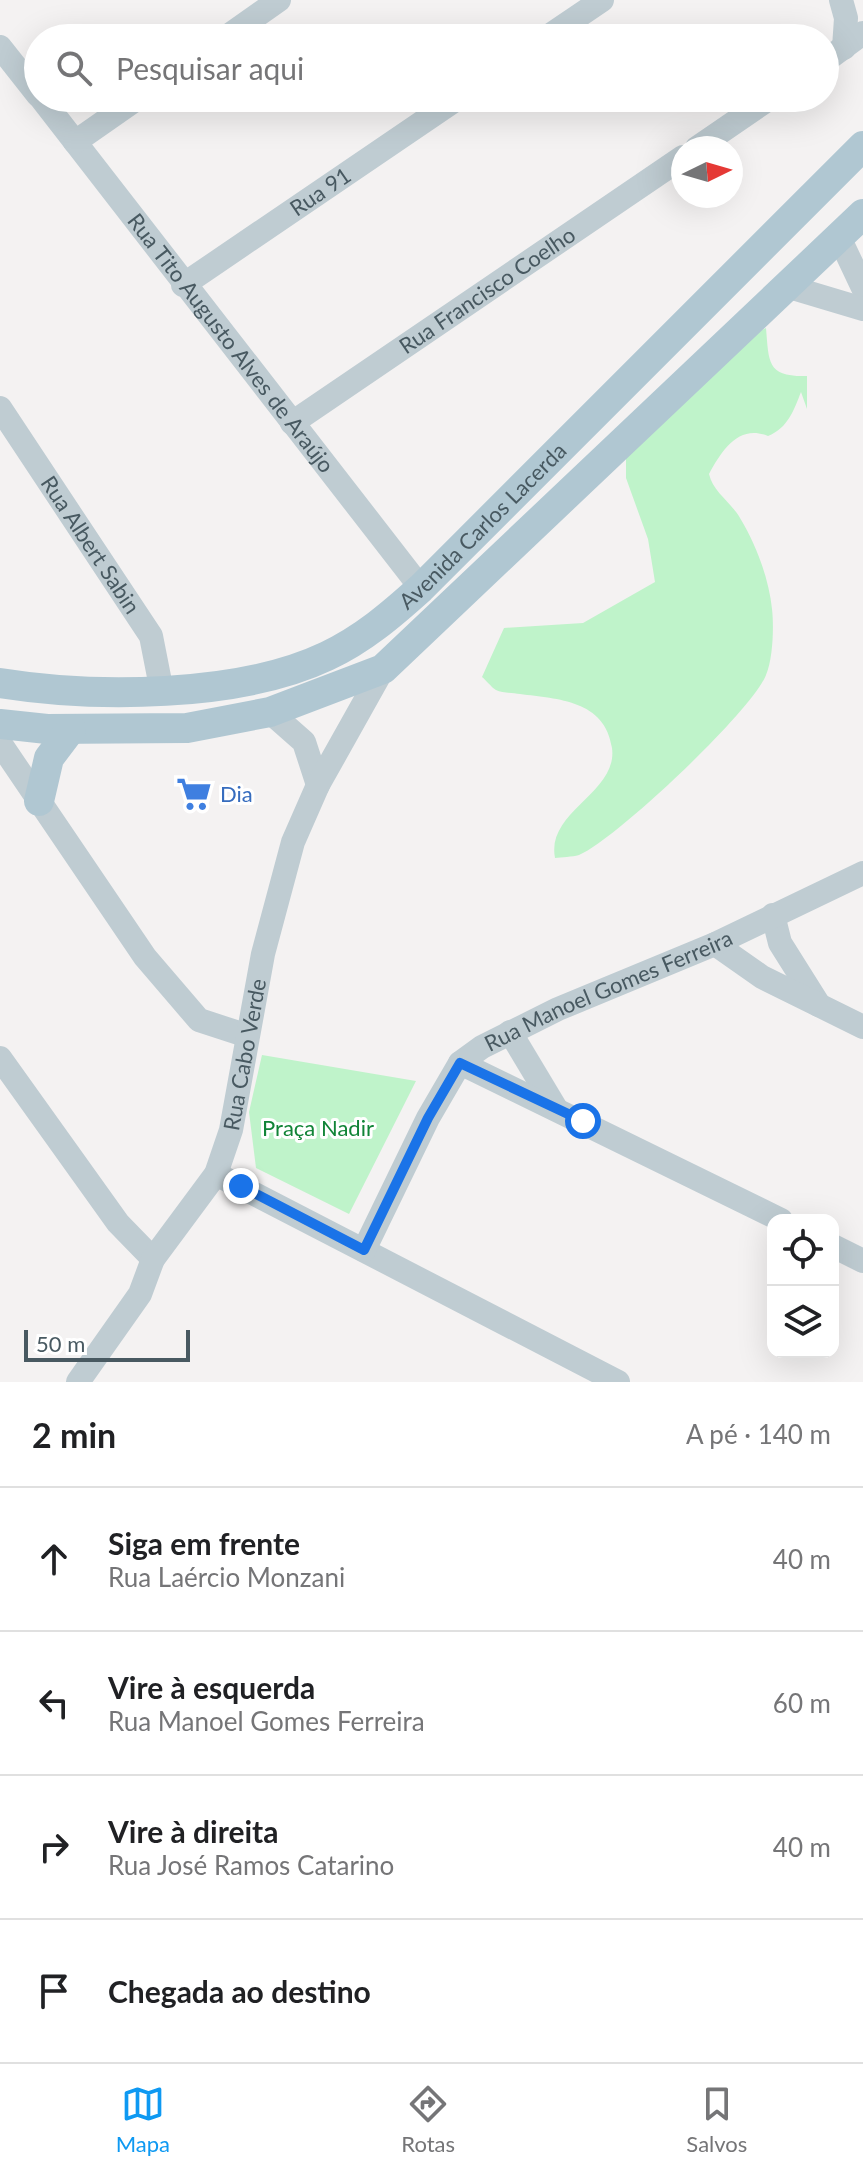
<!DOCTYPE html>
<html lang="pt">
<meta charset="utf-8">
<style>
body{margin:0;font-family:Lato,sans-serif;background:#f2f2f2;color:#202124}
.controls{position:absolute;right:24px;bottom:24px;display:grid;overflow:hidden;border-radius:16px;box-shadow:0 8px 32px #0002}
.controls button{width:72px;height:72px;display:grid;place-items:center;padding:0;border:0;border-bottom:2px solid #e0e0e0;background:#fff;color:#202124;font:40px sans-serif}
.compass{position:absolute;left:671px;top:136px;width:72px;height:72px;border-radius:50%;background:#fff;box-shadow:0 8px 32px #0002;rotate:85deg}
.scale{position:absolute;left:24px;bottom:20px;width:166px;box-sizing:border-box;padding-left:8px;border:4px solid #485961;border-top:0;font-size:22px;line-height:28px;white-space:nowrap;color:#485961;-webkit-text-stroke:6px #fff;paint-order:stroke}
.stop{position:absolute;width:24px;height:24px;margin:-18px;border:6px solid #1a73e8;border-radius:50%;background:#fff}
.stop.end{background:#1a73e8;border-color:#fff;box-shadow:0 2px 8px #0008}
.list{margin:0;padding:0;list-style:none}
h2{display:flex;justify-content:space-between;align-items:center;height:104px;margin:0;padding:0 32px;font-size:34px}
h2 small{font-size:26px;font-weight:400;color:#757577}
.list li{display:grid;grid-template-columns:52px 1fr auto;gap:24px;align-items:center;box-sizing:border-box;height:144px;padding:0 32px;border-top:2px solid #e0e0e0}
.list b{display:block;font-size:30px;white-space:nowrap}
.list p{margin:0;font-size:26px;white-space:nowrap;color:#757577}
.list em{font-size:26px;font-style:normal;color:#757577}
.icon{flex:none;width:44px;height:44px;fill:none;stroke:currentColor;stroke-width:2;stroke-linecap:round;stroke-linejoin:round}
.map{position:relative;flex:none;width:863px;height:1382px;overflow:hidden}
.search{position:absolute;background:#fff;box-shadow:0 8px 32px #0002;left:24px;right:24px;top:24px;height:88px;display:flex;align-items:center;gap:20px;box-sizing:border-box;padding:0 28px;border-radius:44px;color:#757577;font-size:30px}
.sheet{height:680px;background:#fff}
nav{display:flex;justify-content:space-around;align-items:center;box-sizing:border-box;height:112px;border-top:2px solid #e0e0e0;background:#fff;font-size:22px;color:#757577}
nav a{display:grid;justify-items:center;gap:4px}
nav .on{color:#0e99f2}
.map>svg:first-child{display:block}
.green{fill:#bff3ca}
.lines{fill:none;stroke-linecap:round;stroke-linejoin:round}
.minor{stroke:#bfccd2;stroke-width:24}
.major{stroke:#b0c7d2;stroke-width:30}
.route{stroke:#1a73e8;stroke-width:10}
.labels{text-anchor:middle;stroke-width:6;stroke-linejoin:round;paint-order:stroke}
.street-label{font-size:22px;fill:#485961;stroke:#fff}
.shop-label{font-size:22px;fill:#366cbe;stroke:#fff;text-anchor:start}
.park-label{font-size:22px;fill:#118437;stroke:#fff}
</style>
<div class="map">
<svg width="863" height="1382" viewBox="0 0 863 1382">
<rect width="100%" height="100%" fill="#f4f2f2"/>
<path class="green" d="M766,328c3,35 1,49 41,48v33l-6,-17c-7,18 -13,36 -33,44 -29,-12 -46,14 -59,38 4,18 22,28 31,44 16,26 29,61 32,91 2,17 1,50 -6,66 -14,36 -151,165 -187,180 -7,2 -17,2 -24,3 -9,-47 63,-65 57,-110 -7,-48 -54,-49 -92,-54 -7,-1 -18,-1 -24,-4 -5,-3 -10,-10 -14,-13l22,-49 79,-5 72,-41 -7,-43 -22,-61v-23l120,-117z
M262,1055l154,26 -67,133 -93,-46 -7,-56z"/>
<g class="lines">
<g class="minor">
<path d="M841,0l5,18 -2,30"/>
<path d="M225,38l54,-38"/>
<path d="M546,38l56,-38"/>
<path d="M0,47l38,48"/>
<path d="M825,61l38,-28"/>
<path id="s1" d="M41,98l380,490"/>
<path d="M75,142l63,-44"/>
<path d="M697,148l73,-50"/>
<path d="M839,237l24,51"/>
<path id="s2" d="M183,285l275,-187"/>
<path d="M786,286l77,23"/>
<path id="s3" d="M0,408l151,228 11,56"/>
<path id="s4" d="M292,423l391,-266"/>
<path d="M270,712l34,30 14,43"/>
<path d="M0,743l145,214 54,63 46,15"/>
<path d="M773,915l7,28 39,62"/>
<path d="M715,944l47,33 101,50"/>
<path d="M510,1032l45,75"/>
<path d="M0,1058l118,165 35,36"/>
<path d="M460,1063l321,157"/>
<path d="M216,1174l402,208"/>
<path d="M833,1246l30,15"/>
<path id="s5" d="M364,1250l64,-132 32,-55 22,-16 76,-38 157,-65 148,-71"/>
<path id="s6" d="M78,1382l62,-88 13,-35 63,-85 15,-44 32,-176 30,-112 25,-57 65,-116"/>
</g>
<g class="major">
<path id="s7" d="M0,683c94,15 239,15 327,-27 36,-17 64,-41 94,-68l442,-442"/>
<path d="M0,724l47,5 140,-1 83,-16 113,-43 480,-455"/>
<path d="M39,801l10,-43 22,-29"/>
</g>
</g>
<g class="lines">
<path class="route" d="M241,1186l123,64 64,-132 32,-55 123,58"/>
</g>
<defs>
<g id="supermarket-bare" transform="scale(2.76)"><path d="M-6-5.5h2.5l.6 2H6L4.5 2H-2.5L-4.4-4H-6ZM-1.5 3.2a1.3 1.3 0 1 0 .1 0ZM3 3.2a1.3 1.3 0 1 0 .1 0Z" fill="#3f7fe0" stroke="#fff" stroke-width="2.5" paint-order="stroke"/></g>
</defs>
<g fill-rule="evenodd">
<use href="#supermarket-bare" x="194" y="794"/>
</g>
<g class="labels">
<g class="street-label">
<text dy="8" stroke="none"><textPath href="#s2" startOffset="166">Rua 91</textPath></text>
<text dy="8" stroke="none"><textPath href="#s4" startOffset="236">Rua Francisco Coelho</textPath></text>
<text dy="8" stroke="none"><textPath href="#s1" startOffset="310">Rua Tito Augusto Alves de Araújo</textPath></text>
<text dy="8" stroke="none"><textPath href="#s7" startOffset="536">Avenida Carlos Lacerda</textPath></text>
<text dy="8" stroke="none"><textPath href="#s3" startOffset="164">Rua Albert Sabin</textPath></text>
<text dy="8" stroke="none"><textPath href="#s5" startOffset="376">Rua Manoel Gomes Ferreira</textPath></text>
<text dy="8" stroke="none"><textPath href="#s6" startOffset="374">Rua Cabo Verde</textPath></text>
</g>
<g class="shop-label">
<text x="220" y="802">Dia</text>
</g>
<g class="park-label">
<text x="318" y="1136">Praça Nadir</text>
</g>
</g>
</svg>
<div class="controls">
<button><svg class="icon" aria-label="locate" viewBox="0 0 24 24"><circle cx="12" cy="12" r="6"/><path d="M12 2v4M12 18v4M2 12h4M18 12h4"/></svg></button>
<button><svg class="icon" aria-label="layers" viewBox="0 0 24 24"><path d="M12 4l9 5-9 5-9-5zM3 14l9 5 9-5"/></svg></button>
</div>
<svg class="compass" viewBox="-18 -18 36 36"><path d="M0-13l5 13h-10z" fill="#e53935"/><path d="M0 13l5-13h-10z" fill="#757577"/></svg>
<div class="scale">50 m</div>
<div class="stop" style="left:583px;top:1121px"></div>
<div class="stop end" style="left:241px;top:1186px"></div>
<div class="search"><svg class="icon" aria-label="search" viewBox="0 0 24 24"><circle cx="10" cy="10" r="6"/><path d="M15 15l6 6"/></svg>Pesquisar aqui</div>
</div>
<section class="sheet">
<h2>2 min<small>A pé · 140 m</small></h2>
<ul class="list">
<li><svg class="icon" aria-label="ahead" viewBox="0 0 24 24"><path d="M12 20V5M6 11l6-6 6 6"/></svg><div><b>Siga em frente</b><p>Rua Laércio Monzani</p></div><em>40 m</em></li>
<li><svg class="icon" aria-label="left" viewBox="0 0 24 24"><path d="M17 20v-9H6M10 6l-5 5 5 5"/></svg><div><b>Vire à esquerda</b><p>Rua Manoel Gomes Ferreira</p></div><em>60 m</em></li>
<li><svg class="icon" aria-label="right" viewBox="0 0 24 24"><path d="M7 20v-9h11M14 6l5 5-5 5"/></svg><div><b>Vire à direita</b><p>Rua José Ramos Catarino</p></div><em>40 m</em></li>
<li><svg class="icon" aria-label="arrive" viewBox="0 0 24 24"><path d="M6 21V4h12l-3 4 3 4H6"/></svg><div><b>Chegada ao destino</b></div></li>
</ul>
</section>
<nav>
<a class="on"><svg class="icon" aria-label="map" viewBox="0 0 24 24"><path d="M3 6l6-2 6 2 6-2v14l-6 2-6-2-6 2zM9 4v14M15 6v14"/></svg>Mapa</a>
<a><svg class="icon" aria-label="directions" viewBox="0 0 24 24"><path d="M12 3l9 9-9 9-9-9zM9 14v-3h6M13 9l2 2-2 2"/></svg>Rotas</a>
<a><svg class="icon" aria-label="saved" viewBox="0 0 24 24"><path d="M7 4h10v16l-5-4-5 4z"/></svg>Salvos</a>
</nav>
